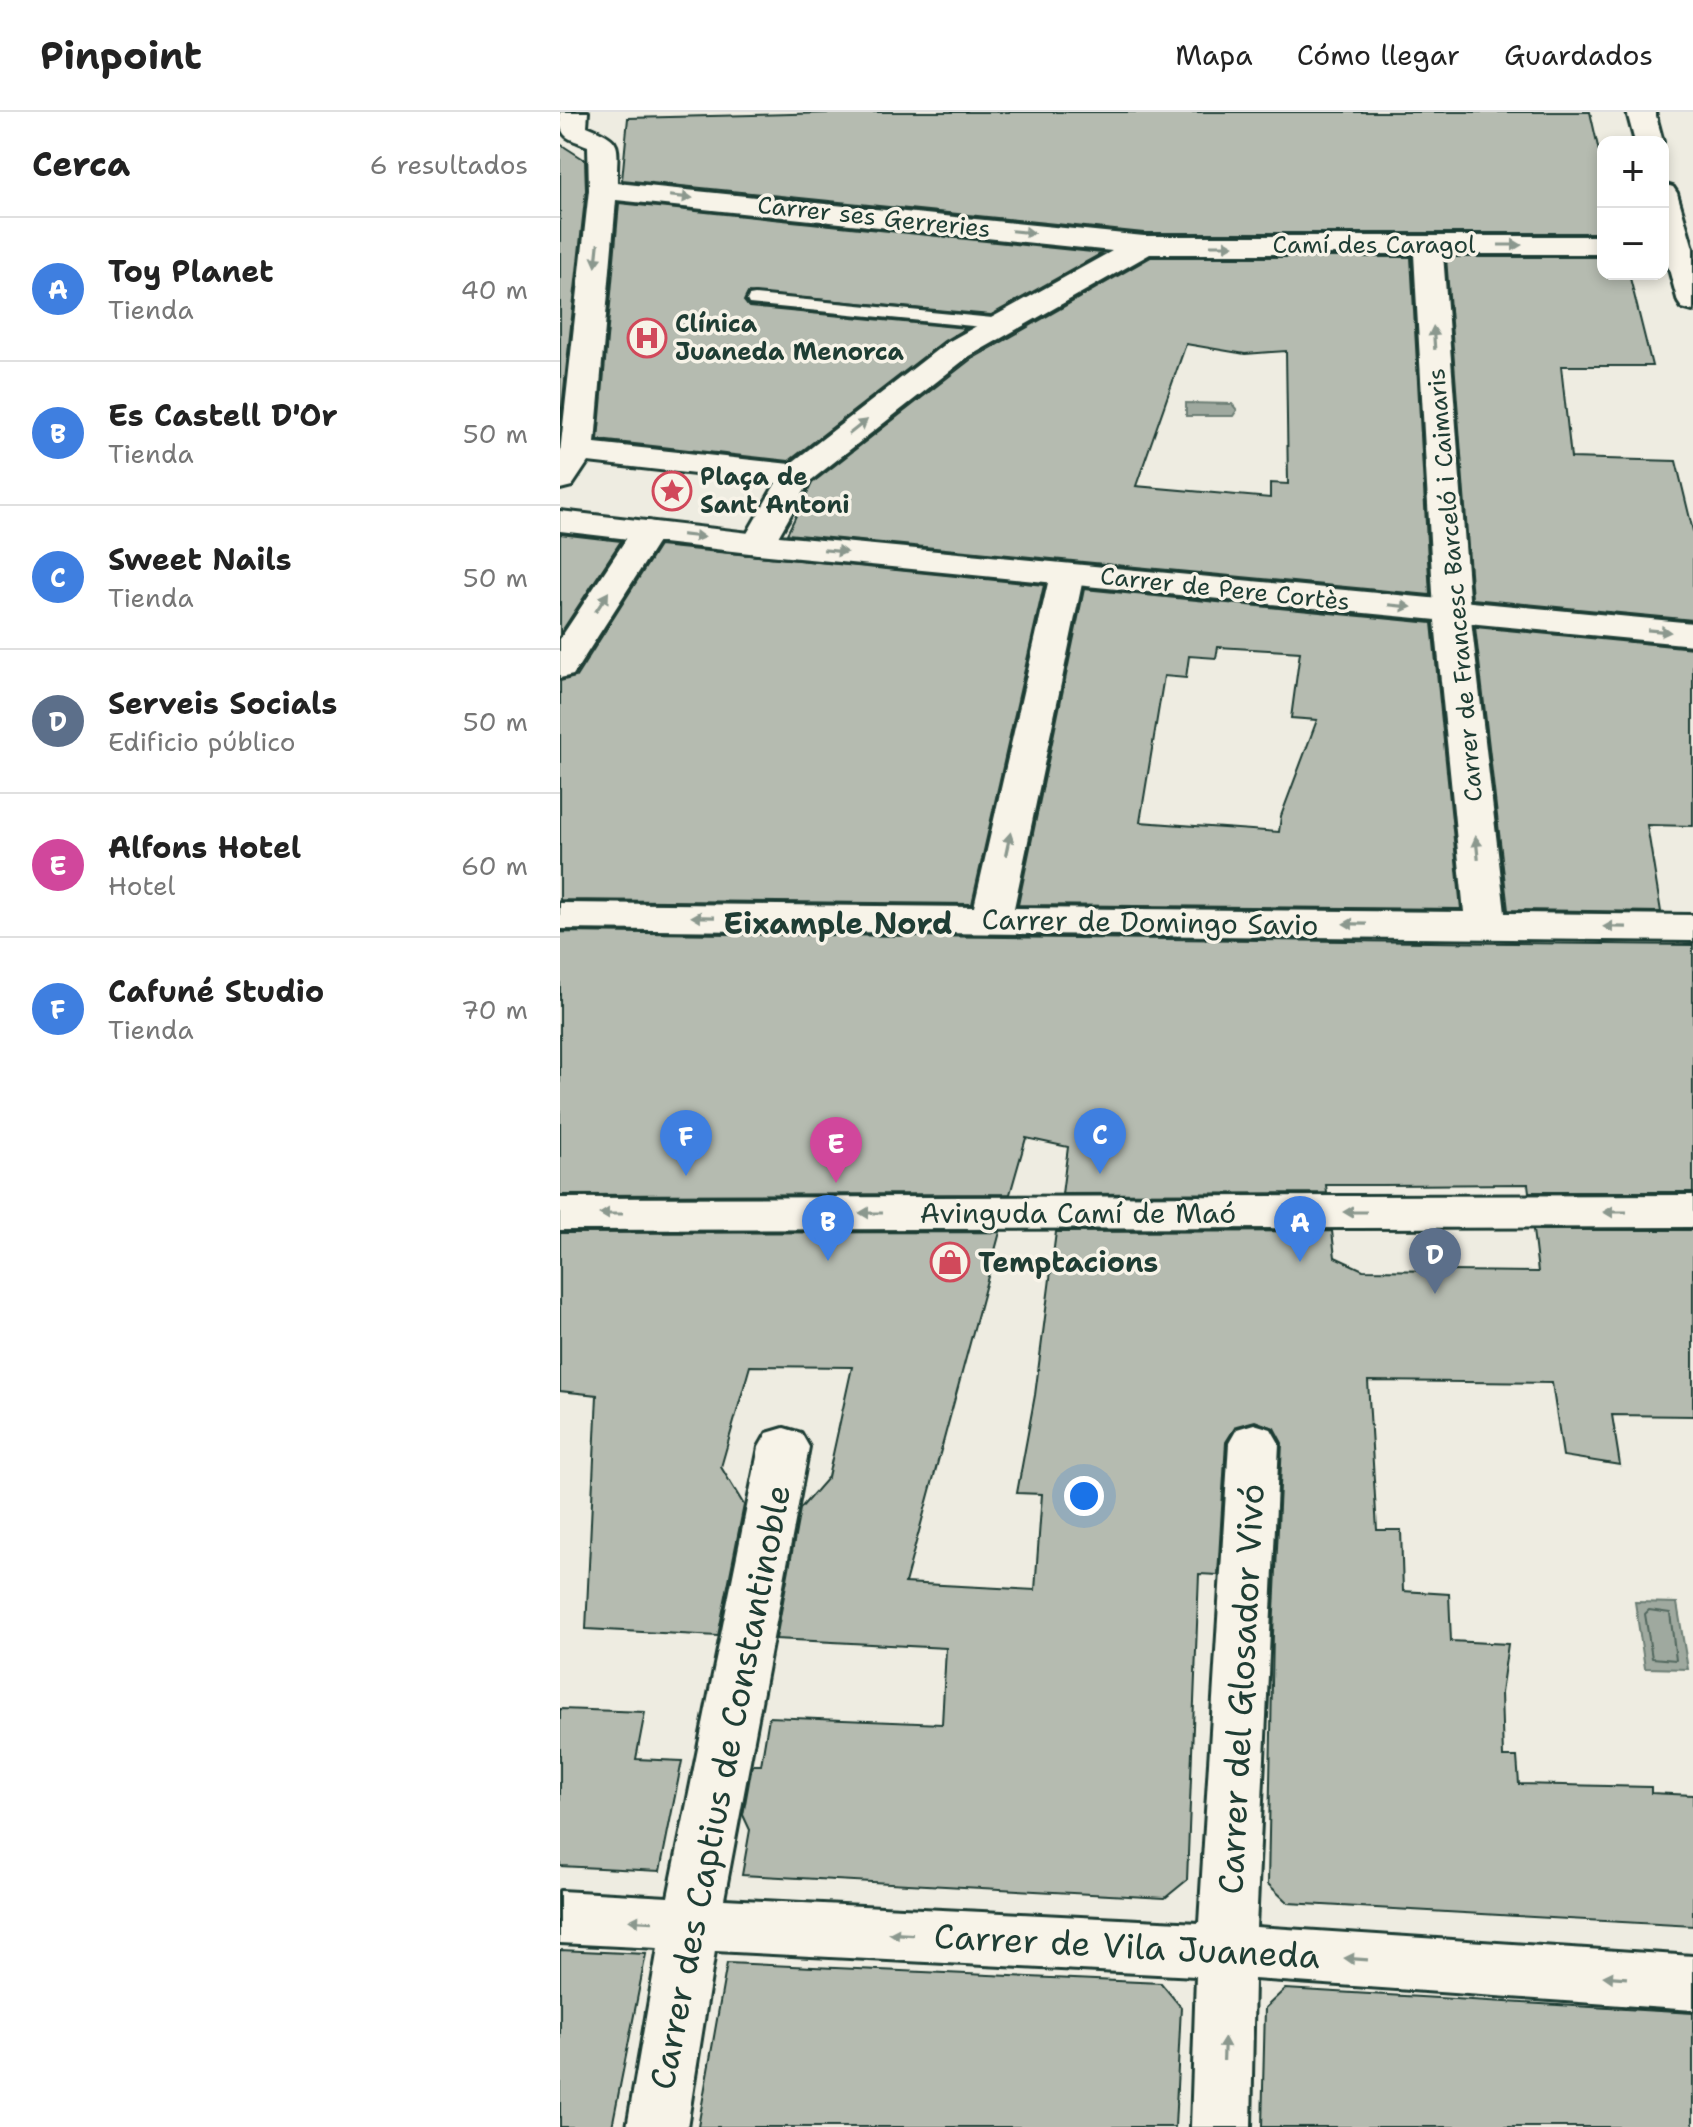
<!DOCTYPE html>
<html lang="es">
<meta charset="utf-8">
<style>
body{margin:0;font-family:"Shantell Sans",sans-serif;background:#f6f6f6;color:#222}
.controls{position:absolute;right:24px;top:24px;display:grid;overflow:hidden;border-radius:16px;box-shadow:0 4px 12px #0003}
.controls button{width:72px;height:72px;display:grid;place-items:center;padding:0;border:0;border-bottom:2px solid #e0e0e0;background:#fff;color:#222;font:40px sans-serif}
.you{position:absolute;left:524px;top:1384px;width:28px;height:28px;margin:-20px;border:6px solid #fff;border-radius:50%;background:#1a73e8;box-shadow:0 0 0 12px #1a73e833}
.badge{display:grid;place-items:center;width:52px;height:52px;border-radius:50%;background:#0b8043;color:#fff;font-size:26px;font-weight:700}
.pin{position:absolute;translate:-50% -66px;filter:drop-shadow(0 2px 4px #0008)}
.pin::after{content:'';position:absolute;top:42px;width:28px;height:24px;background:inherit;clip-path:polygon(0 0,100% 0,50% 100%)}
.list{margin:0;padding:0;list-style:none}
h2{display:flex;justify-content:space-between;align-items:center;height:104px;margin:0;padding:0 32px;font-size:34px}
h2 small{font-size:26px;font-weight:400;color:#767676}
.list li{display:grid;grid-template-columns:52px 1fr auto;gap:24px;align-items:center;box-sizing:border-box;height:144px;padding:0 32px;border-top:2px solid #e0e0e0}
.list b{display:block;font-size:30px;white-space:nowrap}
.list p{margin:0;font-size:26px;white-space:nowrap;color:#767676}
.list em{font-size:26px;font-style:normal;color:#767676}
.map{position:relative;flex:none;width:1133px;height:2015px;overflow:hidden}
header{display:flex;align-items:center;gap:48px;box-sizing:border-box;height:112px;padding:0 40px;background:#fff;border-bottom:2px solid #e0e0e0}
header strong{font-size:38px}
nav{display:flex;gap:44px;margin-inline-start:auto;font-size:28px}
main{display:flex}
aside{flex:1;background:#fff}
.map>svg:first-child{display:block}
.water{fill:#9fa99f;stroke:#6c7e74;stroke-width:2}
.lines{fill:none;stroke-linecap:round;stroke-linejoin:round}
.shore{stroke:#52685f;stroke-width:2}
.building{fill:#b5bbb0;stroke:#1f3d34;stroke-width:2;fill-rule:evenodd}
.lane-casing{stroke:#1f3d34;stroke-width:6}
.street-casing{stroke:#1f3d34;stroke-width:6}
.secondary-casing{stroke:#1f3d34;stroke-width:6}
.lane{fill:#f7f3e8;fill-rule:evenodd}
.street{fill:#f7f3e8;fill-rule:evenodd}
.secondary{fill:#f7f3e8;fill-rule:evenodd}
.oneway{fill:#8b988e}
.labels{text-anchor:middle;stroke-width:7;stroke-linejoin:round;paint-order:stroke}
.far-street-label{font-size:24px;fill:#1f3d34;stroke:#f7f3e8}
.far-poi-label{font-size:24px;font-weight:bold;fill:#1f3d34;stroke:#f7f3e8;text-anchor:start}
.street-label{font-size:28px;fill:#1f3d34;stroke:#f7f3e8}
.poi-label{font-size:28px;font-weight:bold;fill:#1f3d34;stroke:#f7f3e8;text-anchor:start}
.neighbourhood-label{font-size:30px;font-weight:bold;fill:#1f3d34;stroke:#f7f3e8}
.near-street-label{font-size:34px;fill:#1f3d34;stroke:#f7f3e8}
</style>
<header>
<strong>Pinpoint</strong>
<nav><a>Mapa</a><a>Cómo llegar</a><a>Guardados</a></nav>
</header>
<main>
<aside>
<h2>Cerca<small>6 resultados</small></h2>
<ul class="list">
<li><span class="badge" style="background:#3f7fe0">A</span><div><b>Toy Planet</b><p>Tienda</p></div><em>40 m</em></li>
<li><span class="badge" style="background:#3f7fe0">B</span><div><b>Es Castell D'Or</b><p>Tienda</p></div><em>50 m</em></li>
<li><span class="badge" style="background:#3f7fe0">C</span><div><b>Sweet Nails</b><p>Tienda</p></div><em>50 m</em></li>
<li><span class="badge" style="background:#5c6f8a">D</span><div><b>Serveis Socials</b><p>Edificio público</p></div><em>50 m</em></li>
<li><span class="badge" style="background:#d1479c">E</span><div><b>Alfons Hotel</b><p>Hotel</p></div><em>60 m</em></li>
<li><span class="badge" style="background:#3f7fe0">F</span><div><b>Cafuné Studio</b><p>Tienda</p></div><em>70 m</em></li>
</ul>
</aside>
<div class="map">
<svg width="1133" height="2015" viewBox="0 0 1133 2015">
<rect width="100%" height="100%" fill="#eeece1"/>
<filter id="ink" filterUnits="userSpaceOnUse"><feTurbulence type="fractalNoise" baseFrequency=".0125" numOctaves="2"/><feDisplacementMap in="SourceGraphic" scale="16" xChannelSelector="R" yChannelSelector="G"/><feConvolveMatrix kernelMatrix="1 2 1 2 8 2 1 2 1" color-interpolation-filters="sRGB"/></filter>
<g filter="url(#ink)">
<path class="water" d="M626,291l46,1 5,6 -4,6h-47z
M1075,1490l42,1 11,66 -43,-1z"/>
<g class="lines">
<path class="shore" d="M1089,1498l21,3 6,47 -24,-2 -7,-44z"/>
</g>
<path class="building" d="M309,0h721l13,57v64h-459l-522,-53 6,-62z
M0,32l25,16 1,30 -26,236z
M59,91l483,50 -111,62 -243,-22 -4,8 5,6 217,21 -22,13 -155,120 -191,-21z
M591,145h260l19,338 -643,-61 25,-51 158,-123zM626,232l59,10 41,-3 2,133 -18,-1v15l-134,-12z
M886,145h157v17h26l23,92h-91l10,92 105,3 17,70v89l-221,-21z
M0,422l61,7 -61,93z
M99,434l385,39 -72,319 -412,-4v-219l16,-4z
M524,477l348,34 29,286 -443,-4zM658,535l82,5 -9,66 26,2 -36,96 -2,16 -139,-10 24,-146 22,2 3,-22 27,2z
M915,515l218,21v178l-46,-1 14,87 -153,-2z
M0,820l1133,13v247h-164l-1,-8 -146,1h-56l1,8 -265,1 6,-47 -42,-9 -16,56 -450,1z
M973,1118h160v186l-81,-1 8,50 -57,-9 -11,-73 -184,-2 9,149h24l2,61 46,3 2,47 57,3 -7,49 2,64h14l2,27 132,3v6l42,2v131l-405,-23 -20,-19 5,-251 9,-190 -8,-15 -19,-7 -19,5 -10,16 -8,133 -19,-1 -12,306 -22,18 -423,-23 8,-45 -7,-15 9,-50h9l8,-48 173,7 4,-76 -170,-9 24,-130 28,-32 24,-110 -102,-1 -29,101 23,38 -26,131 -132,-7 11,-234 -37,-4v-158l440,-1 -95,351 130,7 7,-96 -25,-1 18,-98 21,-163 276,-1 3,26 28,13 175,2z
M0,1597l85,3 -9,47 46,2 -22,110 -100,-5z
M0,1838l86,4 -34,173h-52z
M167,1851l434,20 20,24 -6,120h-477z
M725,1877l408,24v114h-431l3,-119z"/>
<g class="lines">
<g class="lane-casing">
<path id="lane" d="M195,183l248,24 8,5 -8,5 -254,-25 -2,-4 2,-4z"/>
</g>
<g class="street-casing">
<path id="street" d="M0,0h28l-1,14c39,16 29,18 30,57l527,53h459v18h-160l27,357 35,302 188,2v26l-1133,-12v-26l414,4 76,-333 5,-7 12,-3 12,3 5,7 -70,334 450,4 -30,-301 -20,-357h-264l-182,103 -158,124 -40,70 -12,3 -12,-3 -5,-7 35,-61 -188,-21 -16,24 -12,3v-36l29,-263 -1,-44c-22,-9 -28,-7 -28,-34zM56,88l496,51 -166,92 -156,121 -195,-21z
M88,409l12,3 5,7 -92,144 -13,3v-39l76,-115z
M694,1312l17,5 8,14 -23,484 437,29v54l-439,-31 -3,148h-60l5,-151 -481,-25 -28,176h-60l31,-179 -98,-5v-52l108,6 91,-450 8,-14 17,-5 17,5 8,14 -85,452 475,24 30,-480 8,-14z"/>
</g>
<g class="secondary-casing">
<path id="secondary" d="M1067,0h28l8,30h-28z
M1103,72l10,3 4,6 16,55v63l-11,-3 -4,-6 -15,-55z
M0,399l198,23 935,89v22l-935,-91 -198,-23z
M1133,1083v32l-1133,3v-32z"/>
</g>
<use href="#lane" class="lane"/>
<use href="#street" class="street"/>
<use href="#secondary" class="secondary"/>
</g>
<defs><path id="oneway-solid" d="M-6-.8H1V-3.2L6.5 0L1 3.2V.8H-6Z" transform="scale(2)"/></defs>
<g class="oneway">
<use href="#oneway-solid" transform="translate(121 85) rotate(6)"/>
<use href="#oneway-solid" transform="translate(463 120) rotate(6)"/>
<use href="#oneway-solid" transform="translate(662 133)"/>
<use href="#oneway-solid" transform="translate(950 133)"/>
<use href="#oneway-solid" transform="translate(37 143) rotate(96)"/>
<use href="#oneway-solid" transform="translate(874 226) rotate(-94)"/>
<use href="#oneway-solid" transform="translate(298 315) rotate(-38)"/>
<use href="#oneway-solid" transform="translate(133 424) rotate(7)"/>
<use href="#oneway-solid" transform="translate(275 439) rotate(6)"/>
<use href="#oneway-solid" transform="translate(42 490) rotate(-57)"/>
<use href="#oneway-solid" transform="translate(840 494) rotate(6)"/>
<use href="#oneway-solid" transform="translate(1099 519) rotate(5)"/>
<use href="#oneway-solid" transform="translate(448 732) rotate(-78)"/>
<use href="#oneway-solid" transform="translate(917 736) rotate(-96)"/>
<use href="#oneway-solid" transform="translate(143 805) rotate(-179)"/>
<use href="#oneway-solid" transform="translate(795 812) rotate(-179)"/>
<use href="#oneway-solid" transform="translate(1055 815) rotate(-179)"/>
<use href="#oneway-solid" transform="translate(795 1100) rotate(180)"/>
<use href="#oneway-solid" transform="translate(1055 1100) rotate(180)"/>
<use href="#oneway-solid" transform="translate(311 1101) rotate(180)"/>
<use href="#oneway-solid" transform="translate(51 1102) rotate(180)"/>
<use href="#oneway-solid" transform="translate(81 1809) rotate(-177)"/>
<use href="#oneway-solid" transform="translate(341 1822) rotate(-177)"/>
<use href="#oneway-solid" transform="translate(796 1847) rotate(-176)"/>
<use href="#oneway-solid" transform="translate(1055 1865) rotate(-176)"/>
<use href="#oneway-solid" transform="translate(664 1937) rotate(-88)"/>
</g>
</g>
<defs>
<g id="hospital-ring" transform="scale(2)"><circle r="9.5" fill="#f7f3e8" stroke="#d1495b" stroke-width="1.5"/><path d="M-5-5h3v3.5h4V-5h3V5h-3V1.5h-4V5h-3Z" fill="#d1495b"/></g>
<g id="sight-ring" transform="scale(2)"><circle r="9.5" fill="#f7f3e8" stroke="#d1495b" stroke-width="1.5"/><path d="M0-6L1.8-2.2L6-1.7L2.9 1.2L3.7 5.4L0 3.3L-3.7 5.4L-2.9 1.2L-6-1.7L-1.8-2.2Z" fill="#d1495b"/></g>
<g id="shop-ring" transform="scale(2)"><circle r="9.5" fill="#f7f3e8" stroke="#d1495b" stroke-width="1.5"/><path d="M-5-2.5h2.3a2.7 3.5 0 0 1 5.4 0H5L5.5 6h-11ZM-1.5-2.5h3a1.5 2.3 0 0 0-3 0Z" fill="#d1495b"/></g>
</defs>
<g fill-rule="evenodd">
<use href="#hospital-ring" x="87" y="226"/>
<use href="#sight-ring" x="112" y="379"/>
<use href="#shop-ring" x="390" y="1150"/>
</g>
<g class="labels">
<g class="far-street-label">
<text transform="translate(314 105) rotate(6)" y="8">Carrer ses Gerreries</text>
<text x="814" y="141">Camí des Caragol</text>
<text transform="translate(895 473) rotate(-95)" y="8">Carrer de Francesc Barceló i Caimaris</text>
<text transform="translate(665 477) rotate(6)" y="8">Carrer de Pere Cortès</text>
</g>
<g class="far-poi-label">
<text x="115" y="220">Clínica<tspan x="115" dy="28">Juaneda Menorca</tspan></text>
<text x="140" y="373">Plaça de<tspan x="140" dy="28">Sant Antoni</tspan></text>
</g>
<g class="street-label">
<text transform="translate(590 810) rotate(1)" y="10">Carrer de Domingo Savio</text>
<text x="518" y="1111">Avinguda Camí de Maó</text>
</g>
<g class="poi-label">
<text x="418" y="1160">Temptacions</text>
</g>
<g class="neighbourhood-label">
<text x="278" y="822">Eixample Nord</text>
</g>
<g class="near-street-label">
<text transform="translate(681 1577) rotate(-87)" y="12">Carrer del Glosador Vivó</text>
<text transform="translate(160 1675) rotate(-79)" y="12">Carrer des Captius de Constantinoble</text>
<text transform="translate(567 1834) rotate(3)" y="12">Carrer de Vila Juaneda</text>
</g>
</g>
</svg>
<div class="controls">
<button>+</button>
<button>−</button>
</div>
<div class="you"></div>
<div class="pin badge" style="left:740px;top:1150px;background:#3f7fe0">A</div>
<div class="pin badge" style="left:268px;top:1149px;background:#3f7fe0">B</div>
<div class="pin badge" style="left:540px;top:1062px;background:#3f7fe0">C</div>
<div class="pin badge" style="left:875px;top:1182px;background:#5c6f8a">D</div>
<div class="pin badge" style="left:276px;top:1071px;background:#d1479c">E</div>
<div class="pin badge" style="left:126px;top:1064px;background:#3f7fe0">F</div>
</div>
</main>
